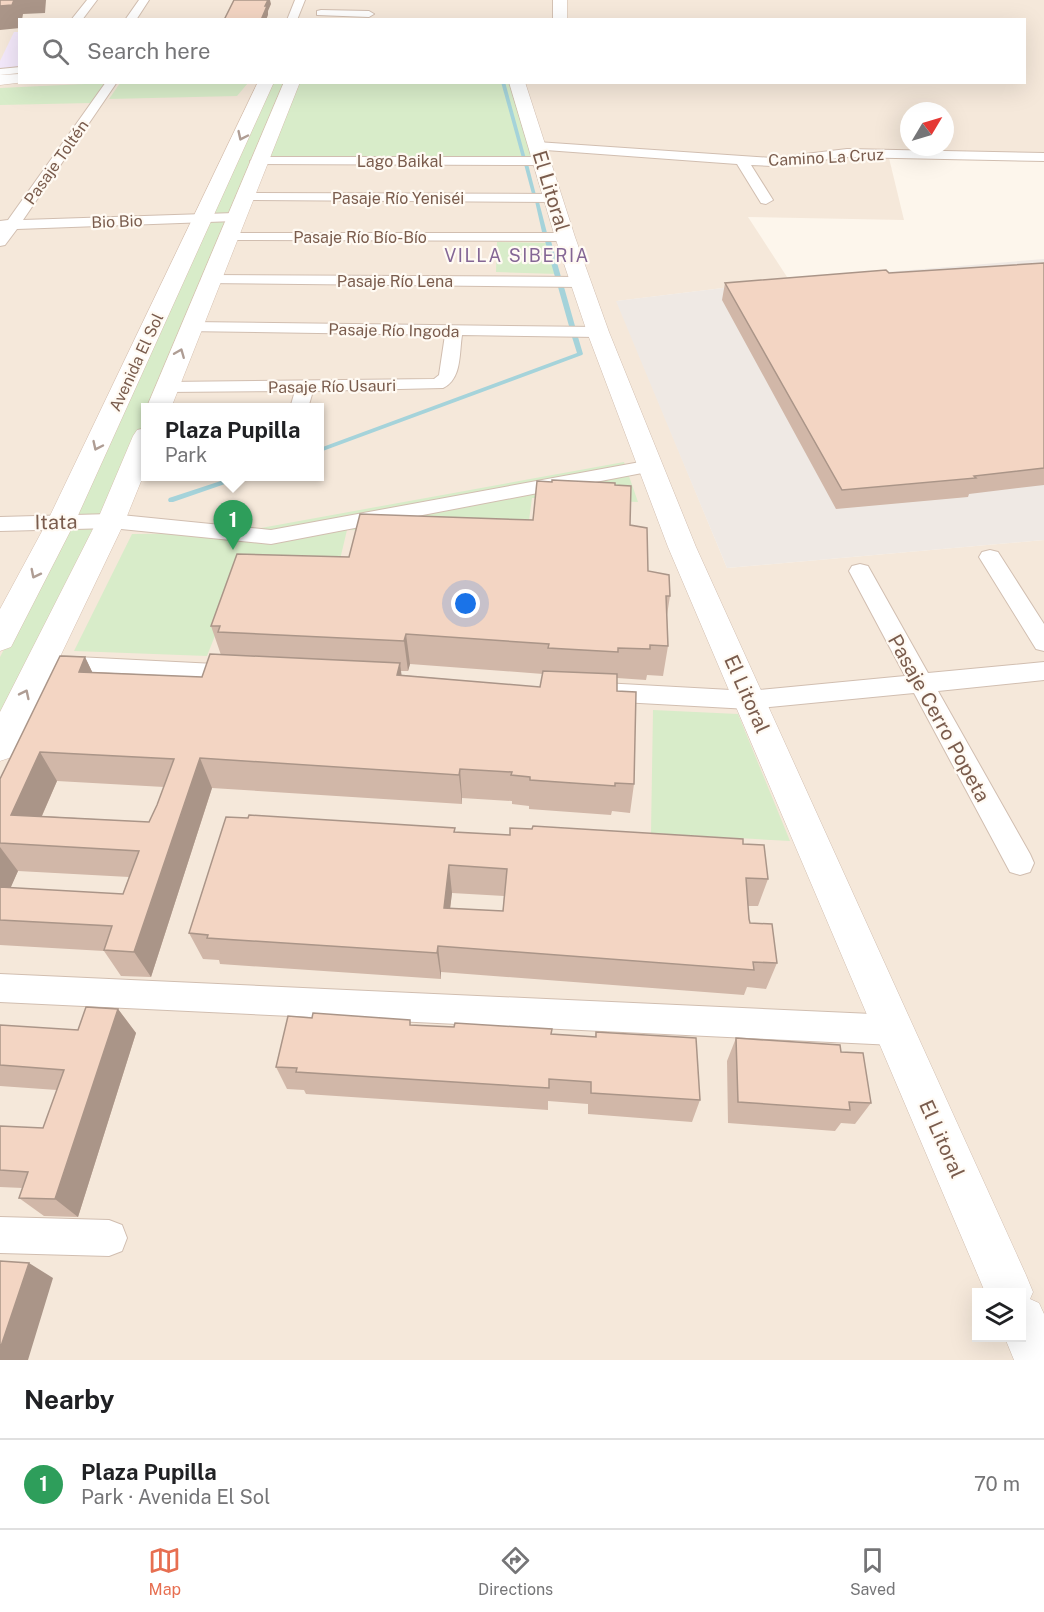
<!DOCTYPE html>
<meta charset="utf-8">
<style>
body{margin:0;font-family:"Public Sans",sans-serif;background:#f2f2f2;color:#202124}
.controls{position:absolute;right:18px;bottom:18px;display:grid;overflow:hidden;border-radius:0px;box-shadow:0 6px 24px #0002}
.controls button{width:54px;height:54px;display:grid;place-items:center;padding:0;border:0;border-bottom:2px solid #e0e0e0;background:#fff;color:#202124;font:30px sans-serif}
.compass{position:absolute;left:900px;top:102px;width:54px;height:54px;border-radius:50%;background:#fff;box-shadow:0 6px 24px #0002;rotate:52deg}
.you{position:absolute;left:466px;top:604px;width:21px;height:21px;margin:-15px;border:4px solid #fff;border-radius:50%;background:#1a73e8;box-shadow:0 0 0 9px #1a73e833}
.badge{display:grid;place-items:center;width:39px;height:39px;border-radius:50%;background:#e76f51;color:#fff;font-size:20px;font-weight:700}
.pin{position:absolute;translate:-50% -50px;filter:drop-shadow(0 2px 3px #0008)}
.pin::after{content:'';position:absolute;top:32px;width:21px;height:18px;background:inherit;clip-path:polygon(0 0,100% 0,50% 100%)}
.popup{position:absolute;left:141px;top:403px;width:183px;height:78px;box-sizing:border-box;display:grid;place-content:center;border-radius:0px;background:#fff;filter:drop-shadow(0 2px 4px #0005);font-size:20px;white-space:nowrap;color:#757577}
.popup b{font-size:22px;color:#202124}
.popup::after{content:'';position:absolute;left:50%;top:100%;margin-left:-12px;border:12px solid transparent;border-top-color:#fff}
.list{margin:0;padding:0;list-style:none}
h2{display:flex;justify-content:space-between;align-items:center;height:78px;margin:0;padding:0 24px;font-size:26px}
h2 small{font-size:20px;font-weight:400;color:#757577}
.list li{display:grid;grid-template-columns:39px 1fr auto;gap:18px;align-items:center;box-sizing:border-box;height:90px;padding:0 24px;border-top:2px solid #e0e0e0}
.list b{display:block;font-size:22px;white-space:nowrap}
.list p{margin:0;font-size:20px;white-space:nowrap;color:#757577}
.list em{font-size:20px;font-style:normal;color:#757577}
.icon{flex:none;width:33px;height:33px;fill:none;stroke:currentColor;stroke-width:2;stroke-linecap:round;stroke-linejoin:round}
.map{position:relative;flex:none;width:1044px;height:1360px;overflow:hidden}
.search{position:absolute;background:#fff;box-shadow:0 6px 24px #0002;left:18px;right:18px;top:18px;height:66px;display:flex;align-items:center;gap:15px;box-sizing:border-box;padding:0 21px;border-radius:0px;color:#757577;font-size:22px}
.sheet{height:168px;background:#fff}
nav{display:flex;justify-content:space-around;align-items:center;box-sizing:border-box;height:84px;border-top:2px solid #e0e0e0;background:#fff;font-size:16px;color:#757577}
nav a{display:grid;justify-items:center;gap:3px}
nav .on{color:#e76f51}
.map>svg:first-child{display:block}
.residential{fill:#f5e8da;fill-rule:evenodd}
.industrial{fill:#efe9e4}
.education{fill:#f3e8fa}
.green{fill:#d8ecc9}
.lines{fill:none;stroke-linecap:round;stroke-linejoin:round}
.stream{fill:#a5d3da;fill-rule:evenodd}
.minor-casing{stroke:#d1beb0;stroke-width:2}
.tertiary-casing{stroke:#d1beb0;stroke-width:1}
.secondary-casing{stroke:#d6c0b0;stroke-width:1}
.minor{fill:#fff;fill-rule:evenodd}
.tertiary{fill:#fff;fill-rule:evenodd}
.secondary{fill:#fff;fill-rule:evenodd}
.wall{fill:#d1b7a8;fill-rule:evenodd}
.shaded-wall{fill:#aa9588}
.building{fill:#f3d5c3;stroke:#aa9588;stroke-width:1.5;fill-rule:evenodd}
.oneway{stroke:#af9d94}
.labels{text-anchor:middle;stroke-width:4.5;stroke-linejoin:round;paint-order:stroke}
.far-street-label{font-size:16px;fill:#7a5c4d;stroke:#fffaf3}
.far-neighbourhood-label{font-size:18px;letter-spacing:1.5px;fill:#846695;stroke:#fffaf3}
.street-label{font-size:20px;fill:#7a5c4d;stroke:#fffaf3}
</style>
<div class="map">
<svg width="1044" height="1360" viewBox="0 0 1044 1360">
<rect width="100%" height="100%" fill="#fdf6ec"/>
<path class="residential" d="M0,0h1044v161l-155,-3 15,62 -156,-3 41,63 -172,21 110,267 317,-28v820h-1044zM20,20h1004v62h-1004zM909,111h36v36h-36zM146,408h174v68h-174zM976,1292h46v46h-46z"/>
<path class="industrial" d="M1044,259v281l-317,28 -111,-267 173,-21z"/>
<path class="education" d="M14,32h5v36l-19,1v-8z"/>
<path class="green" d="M298,82l212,1 28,74h-271z
M106,83l-15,20 -91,2v-17z
M120,83v-1l128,1 -11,13 -128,3z
M270,83h14l-128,324 -10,1v23l-146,312v-86l31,-59z
M497,242l52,1 9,31 -62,-2z
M624,462l14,40 -106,-4 -5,37 -180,-5 -9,38 -95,-4 -36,92 -133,-5 58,-117 101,-1z
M653,710l85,4 52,127 -139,-8z"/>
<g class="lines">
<path class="stream" d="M501,82h4l21,77 -4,-1z
M526,163l2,1 8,31 -4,-1 -8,-30z
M535,201l4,1 8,31 -5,-1z
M548,239l3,2 10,36 -1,1 -5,-1 -10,-36z
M561,285l3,2 11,39 -1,1 -5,-1 -11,-39z
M575,335l3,2 5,17 -1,1 -262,97v-4l257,-95 -5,-16z
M236,476h12l-75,26h-4l-1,-2 1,-2z"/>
<g class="minor-casing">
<path id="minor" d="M87,0h10l-15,20h-11z
M139,0h10l-13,20h-11z
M295,0h10l-8,20h-10z
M321,10l48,1 5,3 -5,3 -52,-2v-4z
M20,67v6l-20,2v-6z
M106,82h11l-94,138 212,-7 7,4 -7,4 -218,8 -12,16 -5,1v-25l8,-1z
M537,142l235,16 75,-9 197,4v8l-197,-4 -75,9 -21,-1 22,35 -7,4 -5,-1 -24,-39 -205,-15v-6z
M257,157h285l7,4 -7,4 -290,-1 -2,-3z
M243,193l310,1 7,4 -7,4 -315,-2 -2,-3z
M227,233h338l7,4 -7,4 -343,-1 -2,-3z
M209,275l372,2 8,5 -8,5 -378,-4 -2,-3z
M190,322l408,5 8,5 -8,5 -136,-2c-3,19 0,44 -19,53l-130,3 -5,17h-18l5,-17 -129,1 -9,-5 9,-5 268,-3 5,-4 6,-40 -261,-4 -2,-4z
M651,460l7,2 3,4 -3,4 -387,74 -160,-16 -111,3v-14l111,-3 160,16z
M990,550l8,2 46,72v27l-8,-2 -57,-92 3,-5z
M860,564l8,2 60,107 116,-11v18l-106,11 92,163 4,9 -4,9 -10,3 -10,-3 -96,-179 -165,16 -146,-8 -9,-2 -3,-7 3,-7 9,-2 146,8 156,-15 -56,-105 3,-5z
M57,656l178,9 8,3 4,6 -4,6 -8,3 -178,-9 -8,-3 -4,-6 4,-6z
M0,974l894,41 11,4 5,11 -5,11 -11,4 -894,-43z
M0,1217l109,3 13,5 5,13 -5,13 -13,5 -109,-3z"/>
</g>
<g class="tertiary-casing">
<path id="tertiary" d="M553,0h14v20h-14z
M509,82h16l50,155 34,95 87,215 330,728 7,17 -3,7 9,4 5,11v46h-30l-9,-22h17v-46h-37l-317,-745 -81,-215 -32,-95z"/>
</g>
<g class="secondary-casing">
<path id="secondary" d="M20,74v8h5l-25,3v-10z
M258,82h16l-199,440 -64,125 -11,4v-42l47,-87z
M284,82h16l-129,326 -25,1z
M146,428v41l-21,52 -113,236 -12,4v-49l97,-191 36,-85 4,-6z"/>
</g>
<use href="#minor" class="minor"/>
<use href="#tertiary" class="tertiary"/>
<use href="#secondary" class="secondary"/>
</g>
<path class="wall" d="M1044,263v222l-75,9 -1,3 -132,12 -114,-209 3,-17 164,-10z
M615,485l33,86 22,25 -3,19 1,31 -5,30 -16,-1 -1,5 -29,-2v13l17,93 -4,29 -18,-2 -1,4 -82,-6v-3l-17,-2v-3l-50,-3v6l-250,-16 -61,189 -30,-1 -17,-25 -104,-6v-166l85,-122 7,15 110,5 19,-22 -10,-29 138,-69 184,-37zM410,664l133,10 -3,13 -139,-12v-4h7zM57,781l107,6 -7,18 -8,17 -107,-6zM18,871l111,6 -6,17 -113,-6z
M455,828v4l55,3 233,9 25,35 -10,27h-10l2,17 27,40 -11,26 -19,-2 -3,8 -303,-23v7l-221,-15 -1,-4 -16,-1 -14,-26zM452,893l52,3 -1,15 -53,-3z
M118,1009l18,24 -58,184 -34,-1 -25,-18 4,-10 -23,-1v-61l43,2 14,-38 -57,-4v-60l78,4z
M411,1025l184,12 1,-5 104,68 -8,22 -104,-8v-10l-40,-3v9l-242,-16 -2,-4 -17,-1 -11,-22z
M736,1038l105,14 30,51 -16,21 -14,-1 -6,8 -107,-8 -1,-62z"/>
<path class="shaded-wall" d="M14,0h32l-1,13 -22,1 -1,6h-2v8l-20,2v-24z
M266,0h4l1,4 -3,7v4l-2,5h-5z
M406,634l4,30 -2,7 -4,-30z
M85,657l15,31 -21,-16z
M400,663l4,31 -7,-19z
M40,752l17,29 -27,62 -19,-28z
M200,758l12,30 -61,189 -17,-25z
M460,769l2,29v6l-3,-29z
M0,847l18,24 -18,41z
M449,865l3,28 -5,41 -3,-26z
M438,946l3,26v7l-4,-26z
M118,1009l18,24 -58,184 -23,-18z
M29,1263l24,15 -25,82h-28v-11z"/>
<path class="building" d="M0,0h14l-2,5 -12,1z
M234,0h34l-3,6h2l-6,14h-37z
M1044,263v205l-70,8 2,2 -134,12 -117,-207 124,-10 37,-3 3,3z
M552,480l63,3v2l16,1 -1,39 17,3 1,43 21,4 1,21h-4l2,50 -18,-1v4l-32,-1v4l-70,-4 1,-4 -143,-10 -2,7 -186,-9 2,-6h-9l26,-72 112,3 11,-43 173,6 4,-39 15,1z
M210,654l190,9 -3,12 143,12 3,-16 74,3v17l19,1 -2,92 -19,-1v3l-85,-6v-3l-19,-2 1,-3 -52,-3 -1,6 -259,-17 -66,194 -30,-2 8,-24 -112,-6v-33l123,7 16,-43 -139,-8v-64l60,-123 25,1 -6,15 123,5zM40,752l134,7 -17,46 -8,17 -138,-7z
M249,815l206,13 -1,4 56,3v-7l22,1 1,-3 210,13v5l21,1 4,34 -22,-1 3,41 1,4 22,1 5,39 -24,-1 1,8 -316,-24 -1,7 -230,-15 1,-3 -19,-2 37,-116 22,1zM449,865l58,4 -4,42 -59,-3z
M86,1007l32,2 -63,190 -36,-1 9,-26 -28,-2v-44l43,2 21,-58 -64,-5v-40l78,5z
M313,1013l97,7v5l44,2 1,-4 97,6 -1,5 45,3v-5l100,6 4,62 -109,-7v-11l-42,-3v9l-253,-16 1,-4 -21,-1 12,-51 24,2z
M736,1038l104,7 1,7 22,1 8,50 -22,-1 1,8 -112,-8z
M0,1261l29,2 -29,86z"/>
<defs><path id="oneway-chevron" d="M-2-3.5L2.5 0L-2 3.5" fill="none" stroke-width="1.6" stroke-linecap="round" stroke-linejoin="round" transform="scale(1.5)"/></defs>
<g class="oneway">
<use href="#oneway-chevron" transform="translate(242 136) rotate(115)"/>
<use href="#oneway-chevron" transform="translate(180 353) rotate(-68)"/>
<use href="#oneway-chevron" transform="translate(97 446) rotate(115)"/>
<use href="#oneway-chevron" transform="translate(35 574) rotate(117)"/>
<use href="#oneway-chevron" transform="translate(25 694) rotate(-64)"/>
</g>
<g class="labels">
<g class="far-street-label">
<text transform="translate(826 157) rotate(-3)" y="6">Camino La Cruz</text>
<text x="400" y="167">Lago Baikal</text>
<text transform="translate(56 162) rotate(-55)" y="6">Pasaje Toltén</text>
<text x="398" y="204">Pasaje Río Yeniséi</text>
<text transform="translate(117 221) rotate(-2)" y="6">Bio Bio</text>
<text x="360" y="243">Pasaje Río Bío-Bío</text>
<text x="395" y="287">Pasaje Río Lena</text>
<text transform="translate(394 330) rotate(1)" y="6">Pasaje Río Ingoda</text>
<text transform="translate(136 362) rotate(-65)" y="6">Avenida El Sol</text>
<text transform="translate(332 386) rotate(-1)" y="6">Pasaje Río Usauri</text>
</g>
<g class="far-neighbourhood-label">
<text x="517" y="262">VILLA SIBERIA</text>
</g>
<g class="street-label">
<text transform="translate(551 191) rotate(73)" y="7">El Litoral</text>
<text transform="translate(56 522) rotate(-1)" y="7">Itata</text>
<text transform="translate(747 694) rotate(66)" y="7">El Litoral</text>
<text transform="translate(939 718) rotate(61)" y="7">Pasaje Cerro Popeta</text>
<text transform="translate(942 1139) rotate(66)" y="7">El Litoral</text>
</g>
</g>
</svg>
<div class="controls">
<button><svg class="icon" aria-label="layers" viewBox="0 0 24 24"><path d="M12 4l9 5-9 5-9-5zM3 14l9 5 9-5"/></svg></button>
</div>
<svg class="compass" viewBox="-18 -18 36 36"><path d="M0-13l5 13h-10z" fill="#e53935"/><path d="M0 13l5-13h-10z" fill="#757577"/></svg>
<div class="you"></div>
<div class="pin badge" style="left:233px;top:550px;background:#2e9e5b">1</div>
<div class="popup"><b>Plaza Pupilla</b>Park</div>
<div class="search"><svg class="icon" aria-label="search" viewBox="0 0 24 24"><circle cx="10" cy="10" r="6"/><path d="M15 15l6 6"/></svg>Search here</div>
</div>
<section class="sheet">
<h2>Nearby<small></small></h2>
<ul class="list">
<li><span class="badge" style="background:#2e9e5b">1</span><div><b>Plaza Pupilla</b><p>Park · Avenida El Sol</p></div><em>70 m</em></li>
</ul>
</section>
<nav>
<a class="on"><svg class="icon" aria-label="map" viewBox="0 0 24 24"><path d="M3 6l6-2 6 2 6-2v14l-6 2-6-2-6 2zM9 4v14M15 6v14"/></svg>Map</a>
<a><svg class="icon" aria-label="directions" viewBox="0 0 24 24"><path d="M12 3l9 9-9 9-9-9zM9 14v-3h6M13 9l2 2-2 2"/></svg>Directions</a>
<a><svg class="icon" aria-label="saved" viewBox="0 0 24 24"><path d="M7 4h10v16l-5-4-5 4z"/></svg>Saved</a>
</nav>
